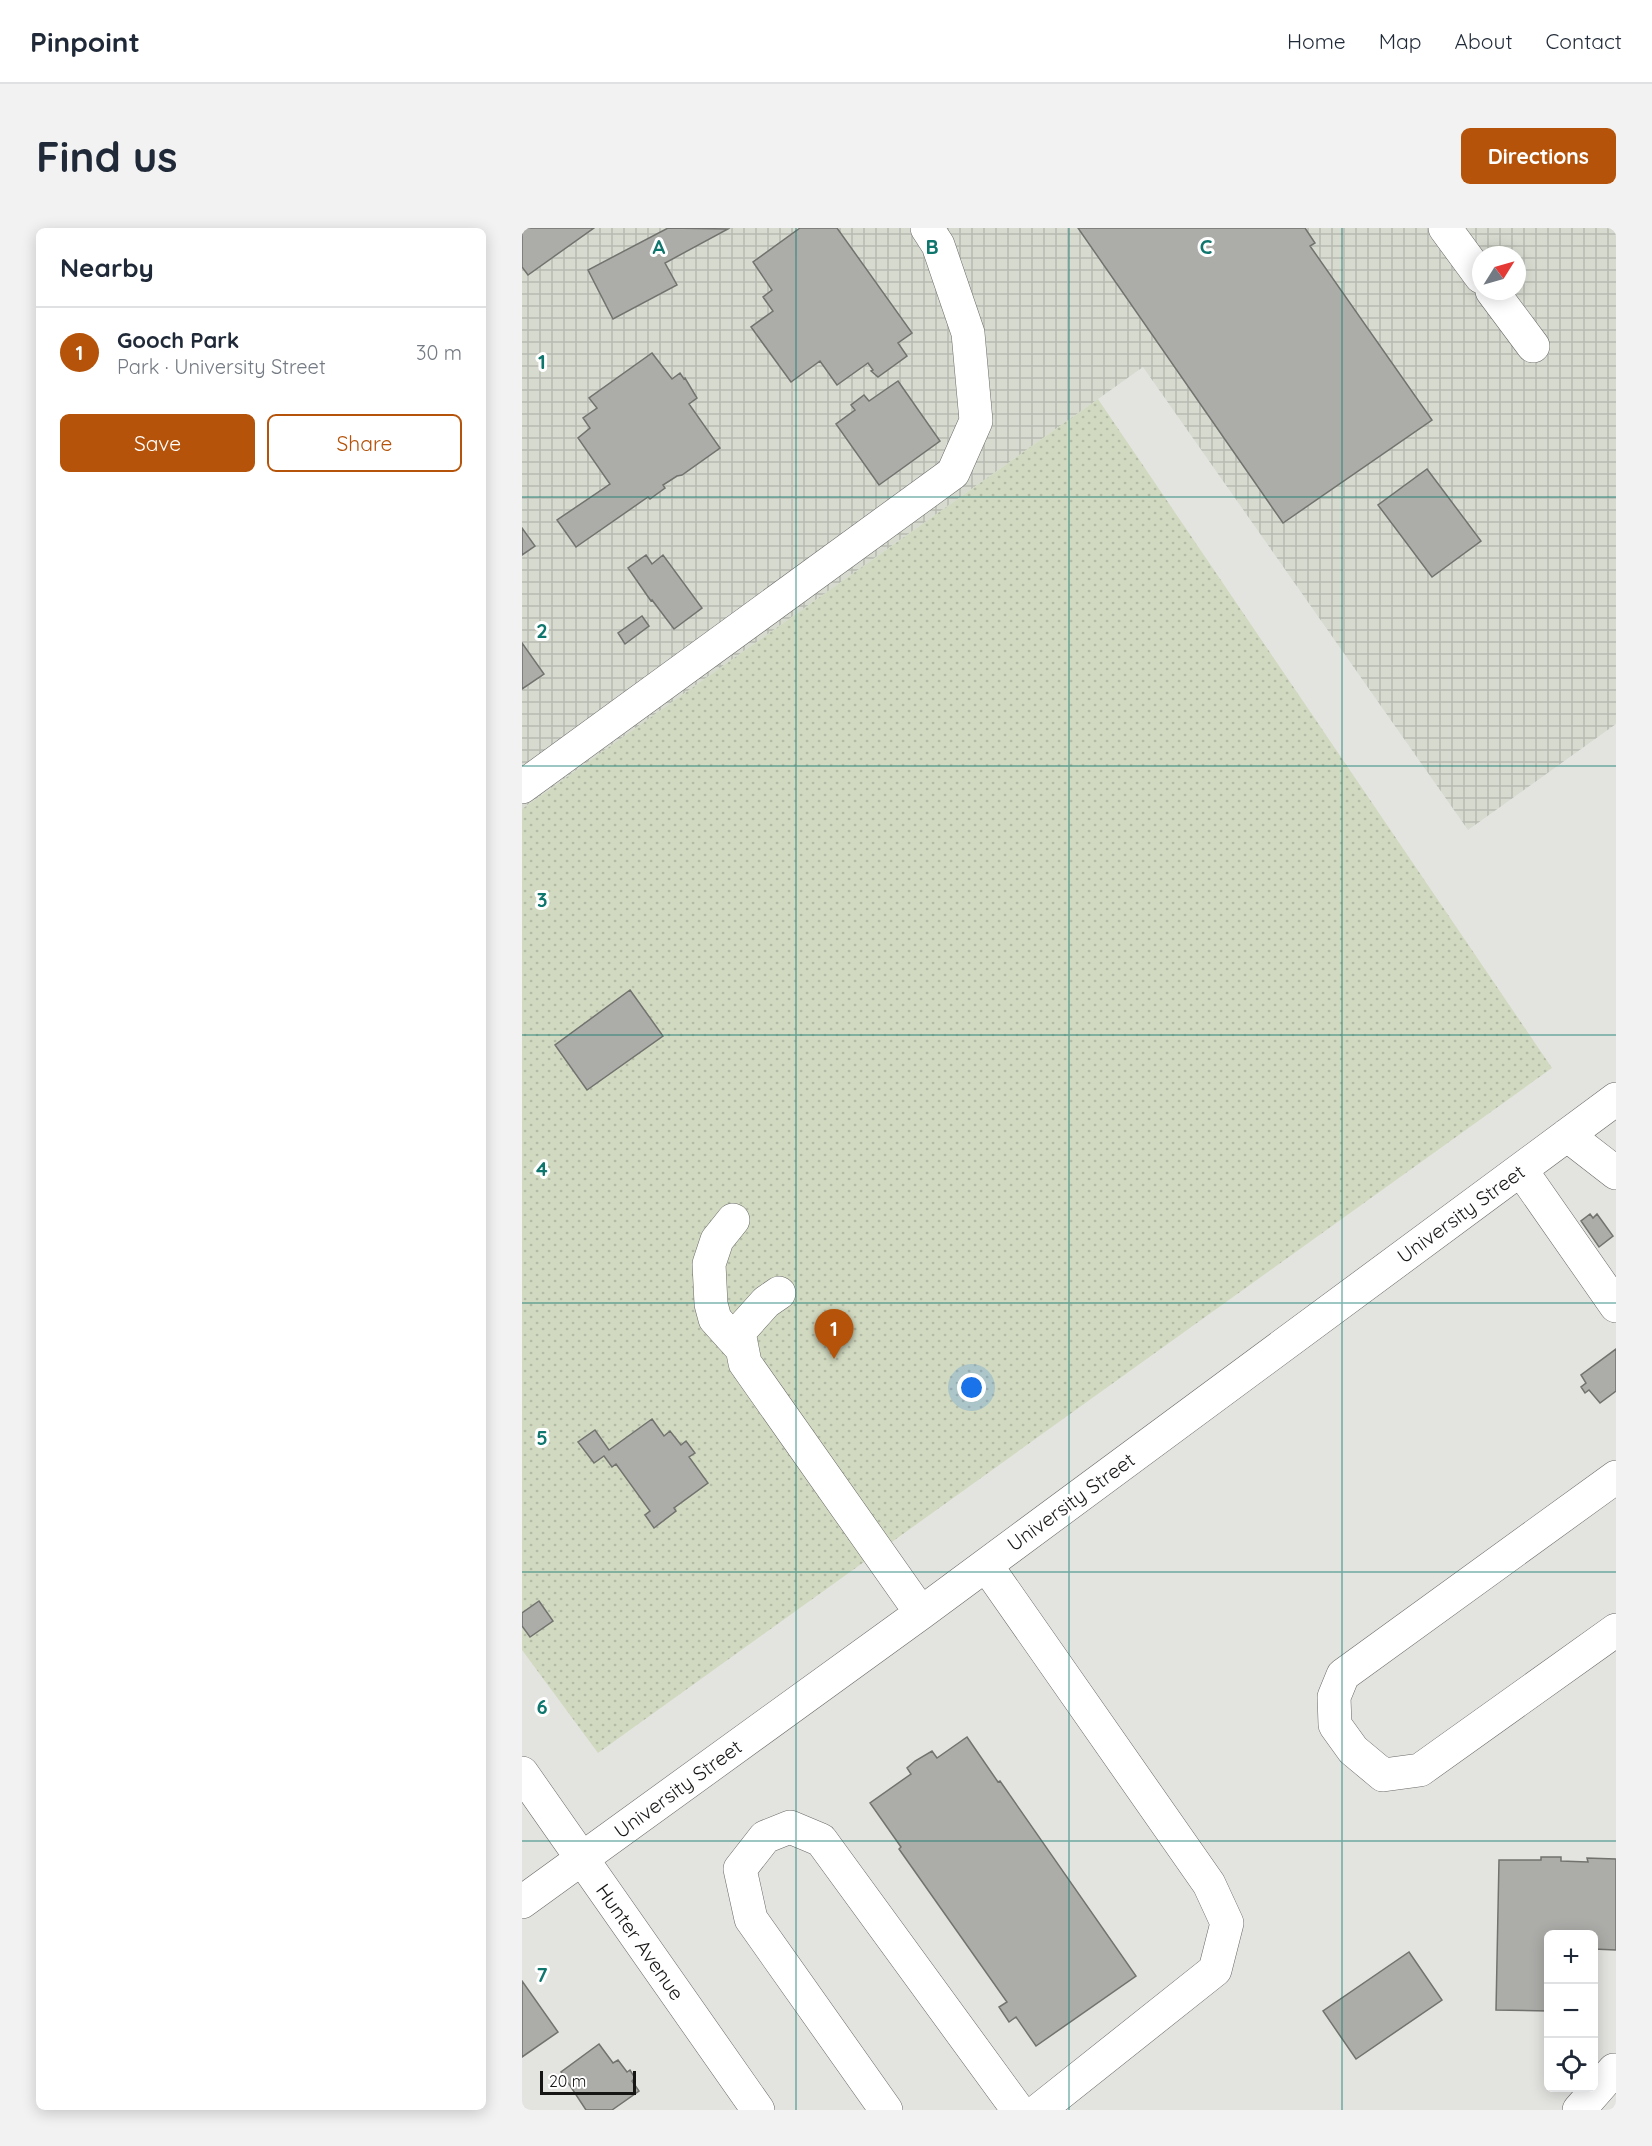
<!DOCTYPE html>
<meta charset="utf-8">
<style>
body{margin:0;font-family:Quicksand,sans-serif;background:#f2f2f3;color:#1f2937}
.controls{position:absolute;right:18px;bottom:18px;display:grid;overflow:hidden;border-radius:9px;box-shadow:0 3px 15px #0003}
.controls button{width:54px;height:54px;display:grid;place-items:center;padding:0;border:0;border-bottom:2px solid #e0e1e3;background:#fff;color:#1f2937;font:30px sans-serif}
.compass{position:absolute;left:950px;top:18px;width:54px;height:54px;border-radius:50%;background:#fff;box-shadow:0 3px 15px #0003;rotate:53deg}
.scale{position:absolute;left:18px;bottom:15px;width:96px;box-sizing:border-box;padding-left:6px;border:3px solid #161715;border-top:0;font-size:16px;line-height:21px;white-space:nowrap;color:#161715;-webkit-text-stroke:4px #fff;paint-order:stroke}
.you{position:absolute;left:450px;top:1160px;width:21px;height:21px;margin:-15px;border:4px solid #fff;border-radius:50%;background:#1a73e8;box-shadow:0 0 0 9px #1a73e833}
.badge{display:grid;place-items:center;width:39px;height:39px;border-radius:50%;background:#b45309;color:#fff;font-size:20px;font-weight:700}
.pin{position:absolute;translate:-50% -50px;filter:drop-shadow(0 2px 3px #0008)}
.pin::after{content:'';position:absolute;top:32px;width:21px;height:18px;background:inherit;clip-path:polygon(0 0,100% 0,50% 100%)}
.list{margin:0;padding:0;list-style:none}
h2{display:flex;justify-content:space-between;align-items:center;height:78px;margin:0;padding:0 24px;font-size:26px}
h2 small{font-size:20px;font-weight:400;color:#747a83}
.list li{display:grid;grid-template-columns:39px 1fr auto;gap:18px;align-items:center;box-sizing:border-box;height:90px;padding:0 24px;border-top:2px solid #e0e1e3}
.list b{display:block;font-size:22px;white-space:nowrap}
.list p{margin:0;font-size:20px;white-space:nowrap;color:#747a83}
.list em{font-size:20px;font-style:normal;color:#747a83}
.actions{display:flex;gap:12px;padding:18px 24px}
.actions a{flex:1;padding:14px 0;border:2px solid #b45309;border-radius:9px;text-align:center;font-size:21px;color:#b45309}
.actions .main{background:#b45309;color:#fff}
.icon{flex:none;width:33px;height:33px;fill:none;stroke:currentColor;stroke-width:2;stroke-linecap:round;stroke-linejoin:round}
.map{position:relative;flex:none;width:1094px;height:1882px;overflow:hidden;border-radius:9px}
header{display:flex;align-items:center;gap:36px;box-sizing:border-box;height:84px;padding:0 30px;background:#fff;border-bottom:2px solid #e0e1e3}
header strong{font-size:28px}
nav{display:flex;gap:33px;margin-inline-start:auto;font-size:21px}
.intro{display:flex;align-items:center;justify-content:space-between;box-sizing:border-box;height:144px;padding:0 36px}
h1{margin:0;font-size:42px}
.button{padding:15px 27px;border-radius:9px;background:#b45309;color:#fff;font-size:21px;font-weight:700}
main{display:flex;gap:36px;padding:0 36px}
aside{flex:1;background:#fff;border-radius:9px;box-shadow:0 3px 15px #0003}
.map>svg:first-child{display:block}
.industrial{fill:url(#industrial-grid);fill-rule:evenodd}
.park{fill:url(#park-dots)}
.building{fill:#acada9;stroke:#72736f;stroke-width:1.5}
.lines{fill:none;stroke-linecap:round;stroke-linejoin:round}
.minor-casing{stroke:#696a67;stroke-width:34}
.minor{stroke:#fff;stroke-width:33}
.grid{fill:none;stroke:#0f766e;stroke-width:1.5;stroke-opacity:0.55}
.labels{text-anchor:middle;stroke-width:6;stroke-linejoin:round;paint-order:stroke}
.street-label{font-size:20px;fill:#161715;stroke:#fff}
.grid-label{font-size:20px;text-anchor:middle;font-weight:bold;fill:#0f766e;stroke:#fff;stroke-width:6;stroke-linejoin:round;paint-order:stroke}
</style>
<header>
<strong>Pinpoint</strong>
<nav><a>Home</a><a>Map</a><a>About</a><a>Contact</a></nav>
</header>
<div class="intro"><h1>Find us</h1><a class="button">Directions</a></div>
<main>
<aside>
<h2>Nearby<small></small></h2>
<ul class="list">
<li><span class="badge">1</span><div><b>Gooch Park</b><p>Park · University Street</p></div><em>30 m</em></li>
</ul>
<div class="actions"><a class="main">Save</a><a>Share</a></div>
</aside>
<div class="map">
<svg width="1094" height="1882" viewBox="0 0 1094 1882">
<defs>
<pattern id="industrial-grid" width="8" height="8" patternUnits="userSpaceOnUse" patternTransform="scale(1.5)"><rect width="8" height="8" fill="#d6dacf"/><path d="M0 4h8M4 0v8" fill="none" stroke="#b7bab1"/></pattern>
<pattern id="park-dots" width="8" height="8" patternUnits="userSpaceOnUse" patternTransform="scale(1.5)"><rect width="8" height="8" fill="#d1dac1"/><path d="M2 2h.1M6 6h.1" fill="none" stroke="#b3baa5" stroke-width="1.8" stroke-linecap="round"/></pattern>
</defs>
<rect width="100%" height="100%" fill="#e3e4e0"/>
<path class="industrial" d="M0,0h1094v496l-148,106 -325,-463 -621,442zM959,27h36v36h-36z"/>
<path class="park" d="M576,171l454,669 -954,685 -76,-103v-841z"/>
<path class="building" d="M0,0h72l-66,47 -6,-8z
M146,0l60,1 -63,34 12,22 -64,34 -25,-49z
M278,0h37l75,105 -14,10 9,13 -29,21 -7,-6 2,-1 -5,-7 -31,22 -17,-24 -29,21 -40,-55 22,-16 -10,-14 9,-7 -19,-28z
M556,0h227l10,15 -5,3 122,174 -149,103z
M130,125l20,26 8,-6 4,6 1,-1 12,20 -8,6 31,44 -38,27 -5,1 -14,9 2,3 -15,11 -2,-2 -72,50 -19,-27 53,-36 -32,-46 12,-10 -7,-10 14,-10 -8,-10z
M376,153l42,60 -61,44 -43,-61 19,-14 -4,-5 13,-10 5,6z
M905,241l54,72 -49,36 -54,-72z
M0,300l13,18 -13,9z
M124,327l6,9 11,-9 39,53 -28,21 -22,-29 -1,1 -23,-33z
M120,388l7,10 -24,18 -7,-11z
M0,415l22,31 -22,15z
M108,762l33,46 -76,54 -32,-45z
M1068,986l3,4 4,-4 16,22 -14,11 -18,-26z
M1094,1121v42l-16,12 -11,-13 -4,3 -4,-6 5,-4 -5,-8z
M130,1191l12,17 6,-5 11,14 5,-4 9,12 -6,4 19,26 -34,25 2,3 -22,17 -9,-13 5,-4 -34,-47 -4,3 -8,-11 -10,7 -16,-21 17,-12 14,20z
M17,1373l14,20 -23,16 -8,-11v-13z
M445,1509l31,45 2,-1 136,195 -100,70 -20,-29 -7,5 -10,-15 8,-5 -108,-153 2,-2 -31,-44 41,-29 -4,-6 8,-7 17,-10 5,7z
M1019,1629h20v4l27,1 -1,-4 29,1v91l-22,-1v-15h-46v77l-52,-1 3,-150h42z
M887,1724l33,48 -86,59 -33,-48z
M0,1753l36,51 -36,25z
M77,1816l14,19 5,-3 9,12 3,-2 5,8 -3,3 7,10 -27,19h-26l-25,-38z"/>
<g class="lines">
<g class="minor-casing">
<path id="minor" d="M923,0l36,49
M970,63l41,55
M0,559l431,-314 23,-52 -8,-88 -30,-88 -11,-17
M1045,907l49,38
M999,942l95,136
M211,992l-16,20 -8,24 2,40 4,15 27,30
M257,1065l-13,9 -27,30 6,31 176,250
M1094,1249l-273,198 -9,22 1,28 18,25 30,25 37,-5 196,-140
M464,1337l223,319 18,39 -12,47 -176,140
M0,1545l236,337
M0,1674l399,-289 695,-514
M364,1882l-135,-191 -11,-50 25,-32 25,-10 31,13 197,270
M1057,1882l35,-40h2"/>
</g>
<use href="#minor" class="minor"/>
</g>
<path class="grid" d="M274,0v1882M547,0v1882M820,0v1882M0,269h1094M0,538h1094M0,807h1094M0,1075h1094M0,1344h1094M0,1613h1094"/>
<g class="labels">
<g class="street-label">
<text transform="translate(939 986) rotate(-36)" y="7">University Street</text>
<text transform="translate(549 1274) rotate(-36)" y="7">University Street</text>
<text transform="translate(156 1561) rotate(-36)" y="7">University Street</text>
<text transform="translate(118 1714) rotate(55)" y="7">Hunter Avenue</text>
</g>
</g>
<g class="grid-label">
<text x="137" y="26">A</text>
<text x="410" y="26">B</text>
<text x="684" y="26">C</text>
<text x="20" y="141">1</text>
<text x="20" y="410">2</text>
<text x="20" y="679">3</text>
<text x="20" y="948">4</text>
<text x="20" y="1217">5</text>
<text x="20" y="1486">6</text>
<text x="20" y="1754">7</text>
</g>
</svg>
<div class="controls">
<button>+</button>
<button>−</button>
<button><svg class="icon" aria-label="locate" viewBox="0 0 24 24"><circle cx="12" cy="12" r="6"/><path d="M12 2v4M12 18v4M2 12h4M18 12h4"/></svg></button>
</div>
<svg class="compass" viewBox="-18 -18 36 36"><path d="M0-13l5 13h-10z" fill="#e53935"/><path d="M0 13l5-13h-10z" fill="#747a83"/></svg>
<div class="scale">20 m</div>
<div class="you"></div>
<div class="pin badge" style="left:312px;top:1131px">1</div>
</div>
</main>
